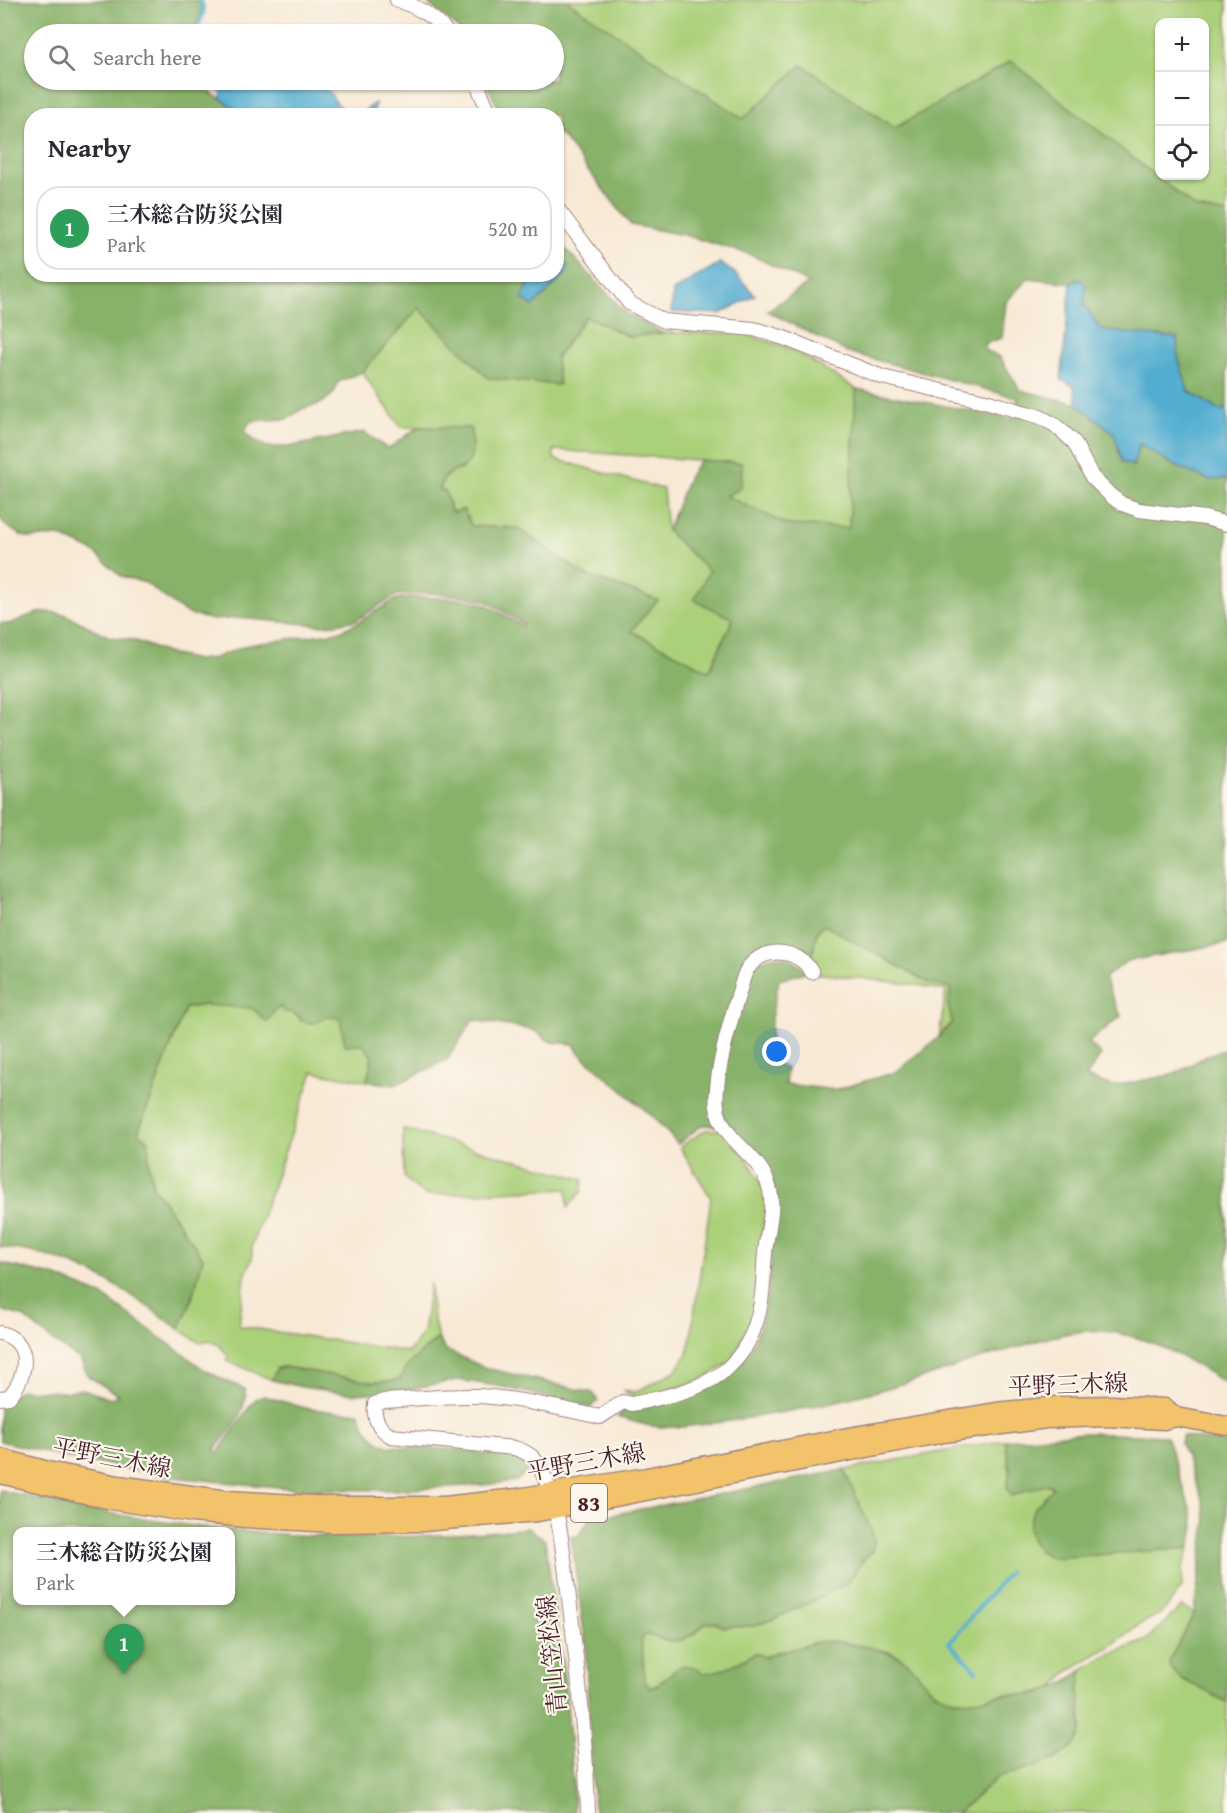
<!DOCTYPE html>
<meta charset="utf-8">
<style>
body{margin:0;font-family:"Gentium Book Plus","Noto Serif JP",serif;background:#f2f2f3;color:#2b2b33}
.controls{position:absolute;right:18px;top:18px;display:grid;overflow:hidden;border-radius:12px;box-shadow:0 2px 4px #0004}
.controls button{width:54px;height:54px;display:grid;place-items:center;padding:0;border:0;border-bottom:2px solid #e1e1e2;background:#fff;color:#2b2b33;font:30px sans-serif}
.you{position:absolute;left:777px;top:1052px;width:21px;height:21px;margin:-15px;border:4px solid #fff;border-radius:50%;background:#1a73e8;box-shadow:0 0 0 9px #1a73e833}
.badge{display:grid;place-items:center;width:39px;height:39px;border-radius:50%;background:#c8321e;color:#fff;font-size:20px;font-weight:700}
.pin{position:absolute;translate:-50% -50px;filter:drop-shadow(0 2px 3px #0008)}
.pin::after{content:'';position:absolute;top:32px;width:21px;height:18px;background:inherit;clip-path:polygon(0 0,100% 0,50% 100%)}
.popup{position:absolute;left:13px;top:1527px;width:222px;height:78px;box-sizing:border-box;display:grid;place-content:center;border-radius:12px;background:#fff;filter:drop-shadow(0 2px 4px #0005);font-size:20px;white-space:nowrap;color:#7c7c81}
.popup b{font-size:22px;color:#2b2b33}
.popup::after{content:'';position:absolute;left:50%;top:100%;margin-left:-12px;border:12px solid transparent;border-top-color:#fff}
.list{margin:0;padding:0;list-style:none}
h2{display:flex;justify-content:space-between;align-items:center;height:78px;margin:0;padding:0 24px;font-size:26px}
h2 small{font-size:20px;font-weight:400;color:#7c7c81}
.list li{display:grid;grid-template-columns:39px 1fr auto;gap:18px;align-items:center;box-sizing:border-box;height:84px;margin:0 12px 12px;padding:0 12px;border:2px solid #e1e1e2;border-radius:24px}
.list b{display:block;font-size:22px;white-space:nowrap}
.list p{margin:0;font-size:20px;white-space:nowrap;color:#7c7c81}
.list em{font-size:20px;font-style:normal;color:#7c7c81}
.icon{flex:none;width:33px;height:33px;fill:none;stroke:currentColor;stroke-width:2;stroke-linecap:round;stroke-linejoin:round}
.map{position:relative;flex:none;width:1227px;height:1813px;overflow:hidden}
.search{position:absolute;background:#fff;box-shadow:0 2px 4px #0004;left:24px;top:24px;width:540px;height:66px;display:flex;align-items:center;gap:15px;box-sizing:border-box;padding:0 21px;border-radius:33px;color:#7c7c81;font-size:22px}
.panel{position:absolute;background:#fff;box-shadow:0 2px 4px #0004;left:24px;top:108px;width:540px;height:174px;border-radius:24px}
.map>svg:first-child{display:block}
.green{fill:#abd07a;stroke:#7a7852;stroke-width:1.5;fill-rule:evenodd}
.forest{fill:#88b26a;stroke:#69684a;stroke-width:1.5;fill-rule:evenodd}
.water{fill:#52add0;stroke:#4e667e;stroke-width:1.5}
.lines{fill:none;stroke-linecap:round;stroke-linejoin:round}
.stream{stroke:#52add0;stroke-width:4}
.minor-casing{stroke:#a18480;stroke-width:16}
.major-casing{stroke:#a18480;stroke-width:21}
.minor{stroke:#fff;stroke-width:14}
.major{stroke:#f2c36a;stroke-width:18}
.labels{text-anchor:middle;stroke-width:4.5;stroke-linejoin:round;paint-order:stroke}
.shield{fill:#fbf7ec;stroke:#7f6065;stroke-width:1.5}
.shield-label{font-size:22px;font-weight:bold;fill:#4a1f2b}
.street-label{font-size:24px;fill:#4a1f2b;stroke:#fbf7ec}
</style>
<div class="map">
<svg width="1227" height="1813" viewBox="0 0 1227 1813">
<rect width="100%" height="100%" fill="#fbf7ec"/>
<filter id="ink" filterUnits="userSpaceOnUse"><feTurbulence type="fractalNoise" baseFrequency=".0167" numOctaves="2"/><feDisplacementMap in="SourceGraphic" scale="12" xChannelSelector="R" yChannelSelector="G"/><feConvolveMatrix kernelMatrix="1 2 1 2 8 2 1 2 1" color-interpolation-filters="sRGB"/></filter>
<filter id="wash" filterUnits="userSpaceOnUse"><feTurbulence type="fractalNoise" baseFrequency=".008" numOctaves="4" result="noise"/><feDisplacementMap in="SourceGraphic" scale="24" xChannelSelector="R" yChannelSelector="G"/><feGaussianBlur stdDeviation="1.35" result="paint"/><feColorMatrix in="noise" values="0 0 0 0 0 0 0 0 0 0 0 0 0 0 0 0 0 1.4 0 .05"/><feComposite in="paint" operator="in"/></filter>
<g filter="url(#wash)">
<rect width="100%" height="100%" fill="#f8e9d5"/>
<path class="green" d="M566,0h661v214l-31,-6 -185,-146 -116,66 -93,-63 -59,54zM1160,22h44v154h-44z
M419,308l70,70 69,7 -2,-27 30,-42 44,21 33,-4h79l50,16 64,40 -7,139 -61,-3 -63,-29 16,-8 1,-25 -188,-13v9l109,30 4,42 42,40 24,48 -24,52 -78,-40 26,-31 -72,-25 -68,-47 -46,-2 -3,-10 -9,-4 -8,-1 -6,-20h-5c2,-15 9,-19 23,-22l8,-41 -70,-1 -39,-55z
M822,926l8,1 99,56 22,5 -3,17 4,17 -13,15 7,-46 -28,-6 -103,-12c-5,-13 -3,-36 7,-47z
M204,1005l72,4 5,-2 19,10v3c9,4 20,3 27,-4l13,2 23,26 9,13 -5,24 -54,-9 -61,173v14l-7,17 -6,50 170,26 14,-20 7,-49 2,29 6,26 -30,27 -7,13 -8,3 -21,1 -87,-15 -8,1 -5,12 -46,-20 2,-4 -9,-11 -11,-5 -8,3 -21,-14 12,-27 12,-44 -50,-72 -4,-23 -1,-23 -10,-7 47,-125z
M403,1129l180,50 -1,12 -14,16 -1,-18 -142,6 -21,-17z
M705,1130h17l25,28 20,36 -12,118 -24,50 -31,19 -63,18 -14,-9 13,2 39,-21 12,-16 3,-13 21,-144 -31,-51z
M1005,1440l5,31 -3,16 4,8 37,-11 5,5 -20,21 20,48 137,-10 -8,21v18l-15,20 -7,7 -18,9 -36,26 -14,7 -27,18 -10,13 -27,8 -23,-1 -24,6 -19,2 -23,-7 -11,-8 -20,-25 -17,-10 -59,-11 -15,1 -19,6 -19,3 -14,6 -10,-4c-14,9 -36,20 -53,20l-5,-5 -47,20 -5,-6 -4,-42 4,-5h7l10,5 32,-5 11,-12h10l10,4 28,-1 21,-7 72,-34 18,-26 9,-8 1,-14 -30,-67z
M1182,1606l12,8 -24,45 10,19 47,24v111h-269l41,-37 20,-4 36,-13 17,-12 7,-9 3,-19 -3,-28 4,-22 22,-13 40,-15z"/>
<path class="forest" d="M0,0h195l6,5v9l-9,20h-158v46h164l10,11 37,24 -213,1v158l501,1 -11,24 11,7 33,-32 2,-8 -11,-7v-19l69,73 37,20 -33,4 -44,-21 -30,42 3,27 -71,-7 -69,-70 -57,64 -24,10 -4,11 -12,10 -20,6 -15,10 -36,2 -4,5 -2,6 8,8 14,7h21l76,-15 24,17 30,-22 53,1c0,8 3,21 0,29 -7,20 -27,7 -31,33l5,1 6,20 3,2 9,-4 8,17 46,2 68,47 73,25 -27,31 78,40 24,-52 -39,-19 15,-29 -42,-40 22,-55 11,-16 42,3 -1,25 -15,8 62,29 61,3 7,-139 157,30 5,-21 -171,-46 -80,-41 42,-28 -60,-29 -65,-19 -53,-10 -70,-90h-4l-1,-19 -54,-1 -18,-35h70v-46h-92l-3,-5 -35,-29h142l177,119 59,-54 93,63 116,-67 185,147 31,6v195l-8,1 -31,-19 -10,-34 -1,-19 -70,-7 -8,-4 -15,-23 2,-19 -7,-6 -8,4 -43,-5 -22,24 -4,36 -16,5 -1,7 15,7 20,33 57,14 37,29 8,29 11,4 6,-22 35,21 35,15 18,-1v464l-100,18 -23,17 17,38 -32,26 12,13 -15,22 27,9 62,-12 31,-18 21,-7v335c-40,-25 -84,-53 -133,-53 -36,0 -72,16 -106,25 -23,7 -46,16 -69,23 -62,19 -126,33 -190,42 -25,3 -51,9 -77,5 -12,-2 -23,-6 -35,-9l8,-8c32,-5 86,-16 110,-40 37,-35 35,-113 40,-161 0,-18 -5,-37 -17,-51 -13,-15 -31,-25 -36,-46 -6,-19 16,-119 26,-138 4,-6 11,-12 17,-14 17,-7 30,0 40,13l-26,8 -8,38 -1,40 17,11 -2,15 50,6 61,-18 43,-35 13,-15 -4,-17 3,-17 -22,-5 -103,-57h-4l-5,6 -6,30 -18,-11 -15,-3 -19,5 -16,16 -27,98 -3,38 1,9 6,12 -18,-1 -24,19 -26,-28 -74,-64 -4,-8 -23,-2 -18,-12 -60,-10 -26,40 -52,25 -28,-4 5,-24 -9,-13 -18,1 -5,-27 -13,-2c-9,8 -16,9 -27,4v-3l-9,-5h-7l-3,-5 -5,2 -9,13 -15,-14 -48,-3 -19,3 -47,125 10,7 1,23 4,23 50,72 -12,44 -12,27c-58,-43 -105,-74 -179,-82v-624l9,1 27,-11 13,-1 15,2 46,23 24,3 35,14 28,6 17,-2 34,-13 90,-13 19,-9 39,-24 16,-2 51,2 24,6 35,21 2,-2 -37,-23 -23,-5 -36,-3 -32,2 -40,25 -20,4 -16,1 -83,-7 -24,2 -24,-6 -12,-7 -31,-24 -25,-7 -28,-25 -17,-8 -17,-7 -29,2 -10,-3 -15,-10 -5,-7v-167l2,-6 -2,-1z
M0,1263l57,14 46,19 102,74 19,10 21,9c4,21 -19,47 -31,61l5,1 33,-48 4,-4 8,-3 41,12 31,4h23c6,18 12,27 29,34l77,4 49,7 11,5 4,8 -13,11 -34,4 -88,5 -97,-1 -125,-12 -102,-19 -70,-17v-37l21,-14 46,2 16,-3 27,10 8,-4 -30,-19 -8,-17 -22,-14 -36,-29 -22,-6z
M438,1338l7,12 41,18 107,25 5,8 -8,7 -86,-21 -46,-7 -59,11 -44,3 -53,-7 -30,-7 5,-12 7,-1 88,15 21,-1 8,-3 7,-13z
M1085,1433l81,3 27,81 1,10 -4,21 -138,10 -13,-7 -8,-12 -3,-12 5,-17 20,-22 -5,-4 -37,12 -4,-9 3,-16 -5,-31z
M1182,1436l45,7v259l-47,-24 -11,-12 1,-7 24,-45 12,-92 -3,-21 -22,-57z
M844,1470l30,67 -1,13 -9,9 -18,26 -72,34 -21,7 -28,1 -10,-4h-10c-11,12 -23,21 -40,17 -7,-1 -12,-5 -20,-5l-4,5 4,41 5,7c13,-4 21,-18 34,-23l13,3 5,5c17,0 39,-11 53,-20l10,4c12,-6 23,-6 35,-10 6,-1 12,-4 18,-5 19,-3 72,8 88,19 13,9 19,28 35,34 25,10 38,4 62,0 8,-2 16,1 23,0 21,-1 42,-13 57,-26l-4,22 3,36 -3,11 -7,9 -17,12 -16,6 -20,7 -20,4 -41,37h-364l-9,-173 -14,-103 7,-1 12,-17z
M0,1490c181,44 344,58 529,38l16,12c13,91 27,181 29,273h-574zM18,1532h213v68h-213z"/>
<path class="water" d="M241,80h81c7,11 20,39 37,34 5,-2 11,-8 16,-11l-1,9 4,3h-133l-25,-17 6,-13z
M557,259l12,7 -3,8 -33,32 -11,-7 11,-24 23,-1z
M720,263l15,10 20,22 -35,19 -49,-2 2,-21z
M1079,279l7,6 -2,19 15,23 8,4 70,7 1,19 10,34 31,19 8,-1v70l-18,1 -35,-15 -35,-21 -6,22 -11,-4 -8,-29 -37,-29 -3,-18 -13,-6 10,-97z"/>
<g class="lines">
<path class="stream" d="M194,34c5,-10 15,-24 5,-34
M201,80l22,12
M977,1671l-28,-28 60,-71"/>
</g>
</g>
<g filter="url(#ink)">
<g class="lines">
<g class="minor-casing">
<path id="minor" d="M397,0c21,7 37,16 51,34
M475,80l16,36
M556,207l73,96 35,18 90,8 30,9 98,39 103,24 55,16 15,8 19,17 18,35 19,19 11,8 17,6 66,8 22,6
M0,1333c34,9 27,43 9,64l-9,1
M588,1813c-2,-75 -11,-149 -20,-223 -5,-39 -9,-89 -29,-124 -5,-10 -14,-15 -25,-18l-123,-12c-12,-7 -18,-18 -16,-32l9,-3c31,-2 62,-6 93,-5 41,2 82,12 123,21l23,-15 9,2c61,-13 111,-23 127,-92 5,-19 4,-39 6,-59 2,-24 12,-49 2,-72 -11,-29 -46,-42 -50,-74 -4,-29 15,-92 24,-121 2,-6 3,-13 7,-18 17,-23 50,-19 64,4"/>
</g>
<g class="major-casing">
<path id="major" d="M0,1458l48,13 70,14 110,15 102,6h114l73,-8 130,-21 201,-40 148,-25 60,-6 56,-1 53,3 11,9
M0,1474l111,26 81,13 53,5 88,5 90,-1 115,-10 406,-79 102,-14 60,-2 58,3 12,-3 51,9"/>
</g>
<use href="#minor" class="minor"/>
<use href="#major" class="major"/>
</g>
</g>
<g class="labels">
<rect class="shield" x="571" y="1484" width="36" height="38" rx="4.5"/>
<g class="shield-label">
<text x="589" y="1511">83</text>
</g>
<g class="street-label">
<text transform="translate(1068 1385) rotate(-2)" y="8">平野三木線</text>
<text transform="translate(112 1458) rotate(11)" y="8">平野三木線</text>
<text transform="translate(586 1462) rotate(-10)" y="8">平野三木線</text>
<text transform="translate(552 1655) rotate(-96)" y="8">青山笠松線</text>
</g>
</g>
</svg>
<div class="controls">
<button>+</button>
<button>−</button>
<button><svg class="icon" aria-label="locate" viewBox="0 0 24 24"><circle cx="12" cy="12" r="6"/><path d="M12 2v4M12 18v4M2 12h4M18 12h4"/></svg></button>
</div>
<div class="you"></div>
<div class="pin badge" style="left:124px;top:1674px;background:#2e9e5b">1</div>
<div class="popup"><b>三木総合防災公園</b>Park</div>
<div class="search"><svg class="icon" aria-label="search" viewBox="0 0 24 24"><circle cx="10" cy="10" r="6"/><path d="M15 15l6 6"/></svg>Search here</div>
<section class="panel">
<h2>Nearby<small></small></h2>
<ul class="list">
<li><span class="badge" style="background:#2e9e5b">1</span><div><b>三木総合防災公園</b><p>Park</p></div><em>520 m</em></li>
</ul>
</section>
</div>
